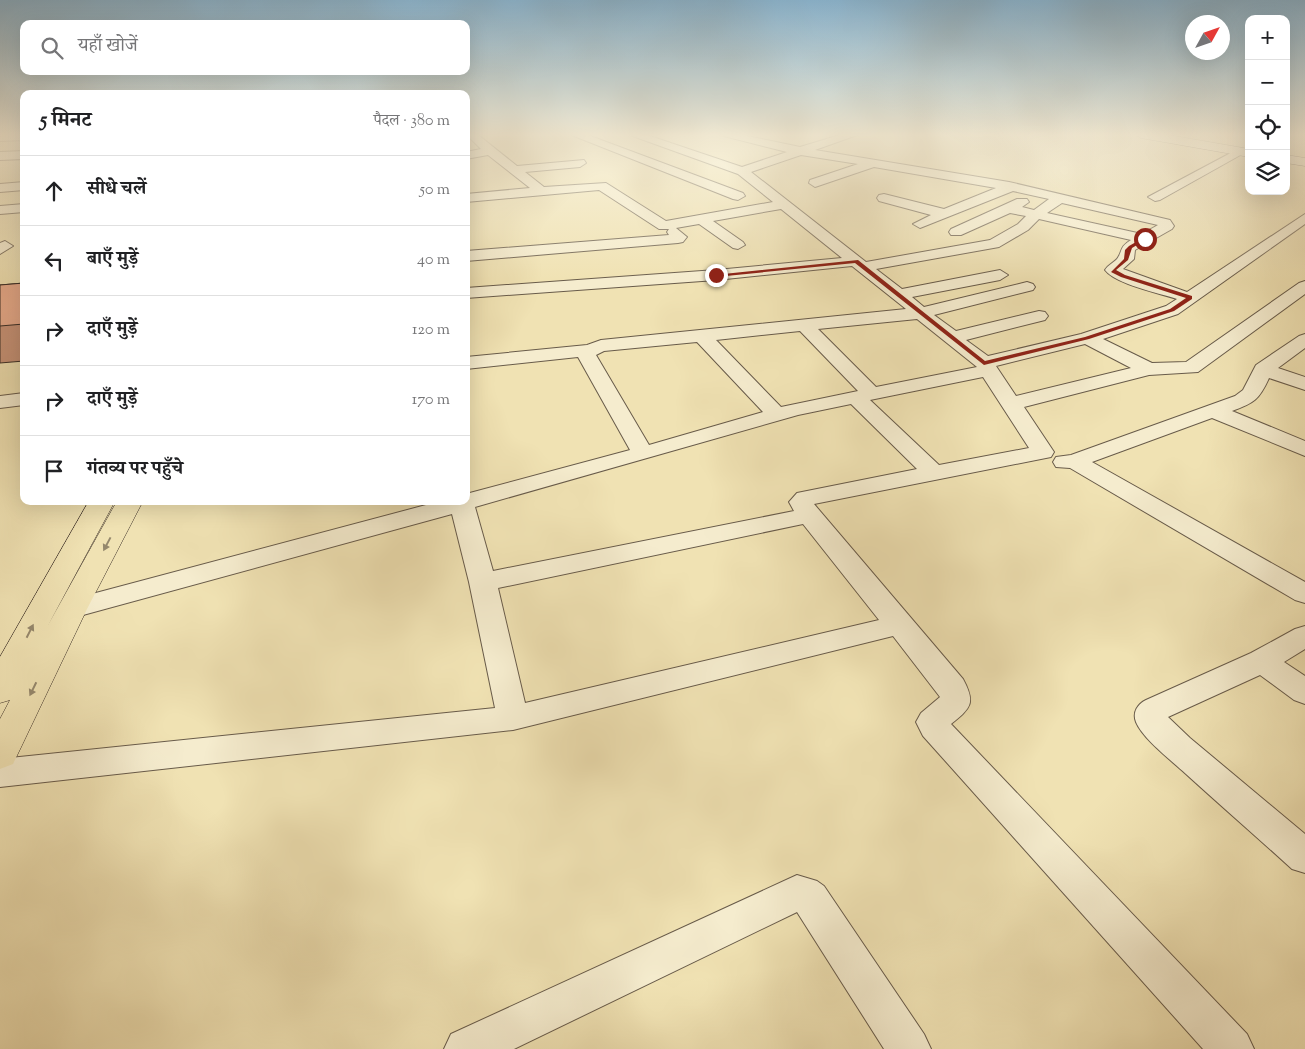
<!DOCTYPE html>
<html lang="hi">
<meta charset="utf-8">
<style>
body{margin:0;font-family:"Sorts Mill Goudy","Noto Serif Devanagari",serif;background:#f2f2f2;color:#202124}
.controls{position:absolute;right:15px;top:15px;display:grid;overflow:hidden;border-radius:10px;box-shadow:0 5px 20px #0002}
.controls button{width:45px;height:45px;display:grid;place-items:center;padding:0;border:0;border-bottom:1px solid #e0e0e0;background:#fff;color:#202124;font:25px sans-serif}
.compass{position:absolute;left:1185px;top:15px;width:45px;height:45px;border-radius:50%;background:#fff;box-shadow:0 5px 20px #0002;rotate:50deg}
.stop{position:absolute;width:15px;height:15px;margin:-11px;border:4px solid #8f2418;border-radius:50%;background:#fff}
.stop.end{background:#8f2418;border-color:#fff;box-shadow:0 1px 5px #0008}
.list{margin:0;padding:0;list-style:none}
h2{display:flex;justify-content:space-between;align-items:center;height:65px;margin:0;padding:0 20px;font-size:21px}
h2 small{font-size:16px;font-weight:400;color:#757577}
.list li{display:grid;grid-template-columns:32px 1fr auto;gap:15px;align-items:center;box-sizing:border-box;height:70px;padding:0 20px;border-top:1px solid #e0e0e0}
.list b{display:block;font-size:19px;white-space:nowrap}
.list em{font-size:16px;font-style:normal;color:#757577}
.icon{flex:none;width:28px;height:28px;fill:none;stroke:currentColor;stroke-width:2;stroke-linecap:round;stroke-linejoin:round}
.map{position:relative;flex:none;width:1305px;height:1049px;overflow:hidden}
.search{position:absolute;background:#fff;box-shadow:0 5px 20px #0002;left:20px;top:20px;width:450px;height:55px;display:flex;align-items:center;gap:12px;box-sizing:border-box;padding:0 18px;border-radius:10px;color:#757577;font-size:19px}
.panel{position:absolute;background:#fff;box-shadow:0 5px 20px #0002;left:20px;top:90px;width:450px;height:415px;border-radius:10px}
.map>svg:first-child{display:block}
.lines{fill:none;stroke-linecap:round;stroke-linejoin:round}
.street-casing{stroke:#685b4a;stroke-width:2}
.secondary-casing{stroke:#3a2e27;stroke-width:1}
.primary-casing{stroke:#3a2e27;stroke-width:1}
.street{fill:#f5ecce;fill-rule:evenodd}
.secondary{fill:#f5ecce;fill-rule:evenodd}
.primary{fill:#f0e2b3;fill-rule:evenodd}
.wall{fill:#c79378;stroke:#3a2e27}
.building{fill:#e7ab8c;stroke:#3a2e27}
.oneway{fill:#95886d}
.route{fill:#8f2418}
</style>
<div class="map">
<svg width="1305" height="1049" viewBox="0 0 1305 1049">
<rect width="100%" height="100%" fill="#f0e2b3"/>
<filter id="stains"><feTurbulence type="fractalNoise" baseFrequency=".004" numOctaves="4"/><feColorMatrix values="0 0 0 0 .2 0 0 0 0 .09 0 0 0 0 .02 0 0 0 .5 -.17"/></filter>
<radialGradient id="worn" r=".72"><stop offset=".6" stop-color="#630" stop-opacity="0"/><stop offset="1" stop-color="#630" stop-opacity=".3"/></radialGradient>
<g class="lines">
<g class="street-casing">
<path id="street" d="M24,134v6l-24,1v-6z
M466,134h11l40,32 67,-6 2,3 -6,4 -55,5 19,15 62,-4 60,38 107,-19 -35,-28 -111,-40h17l98,33 45,-15 -71,-18h22l62,13 43,-13h17l-45,16 194,32 161,38 4,6 -2,3 -37,21 -1,9 -11,10 64,23 118,-78v10l-127,90 -75,25 49,24 34,-1 113,-79 6,-2v13l-107,78 -49,3 -125,32 30,45 -3,5 -237,47 149,175c13,24 8,29 -12,45l296,310 7,15h-51l-280,-313 -7,-14 5,-9 19,-16 -47,-61 -380,94 -513,57v-28l495,-51 -26,-126 -17,-68 -380,104 -10,-2 -4,-7 4,-7 379,-101h25v-7l164,-44 -52,-93 -112,12v-12l121,-12 14,-5 305,-31 -54,-43 -136,14 -250,18v-10l250,-18 126,-12 -61,-49 -68,12 30,21 2,3 -7,4 -5,-1 -34,-24 -23,4 11,9 -4,5 -5,1 -212,18v-10l203,-16 -2,-3 2,-3h-10l-60,-39 -133,12v-8l64,-6 -42,-33 -22,4v-7l15,-3zM801,155l57,9 -48,16 -1,3 6,4 59,-20 122,21 -52,21 -60,-15 -5,1 -2,3 2,3 52,14 -18,9 7,4 93,-37 36,8 -15,11 -12,-3 7,-5 -2,-3h-10l-66,30 -2,3 2,3h10l49,-22 16,3 -8,8 -28,16 -124,22 -115,-90zM1062,203l96,22 -16,9 -95,-21zM1039,219l92,21c-12,7 -8,11 -14,19 -4,4 -9,6 -12,11 10,14 54,23 72,29l-11,7 -85,28 -93,22 -22,-16 79,-20 3,-4 -3,-4 -6,-1 -83,20 -22,-16 99,-25 2,-3 -2,-3 -6,-2 -103,25 -12,-10 88,-17 8,-5 -8,-5 -98,19 -26,-20 123,-22 29,-17zM917,319l60,48 -101,20 -58,-58zM800,331l58,60 -77,16 -65,-67zM697,342l66,70 -114,33 -53,-90 8,-4zM1085,344l46,24 -115,28 -20,-30zM983,377l46,71 -90,17 -69,-65zM851,404l66,65 -120,24 -8,9 5,9 -301,60 -18,-64 323,-92zM803,524l76,96 -354,83 -27,-115z
M569,134h16l158,59 2,3 -7,4 -5,-1z
M1240,148l4,1v4l-84,47 -5,1 -7,-4z
M24,151v8l-24,1v-8z
M24,182v8l-24,2v-8z
M24,204v8l-24,2v-8z
M5,241l8,5 -13,8v-11z
M1305,334v14l-27,20 27,9v13l-36,-12c-10,22 -15,25 -37,33l73,30v15l-93,-38 -120,44 213,120v21l-10,-3 -225,-132 -14,-1 -3,-5 3,-5 15,-2 164,-59 8,-6 13,-25 43,-29z
M24,393v12l-24,3v-12z
M1305,626v23l-21,13 21,14v28l-11,-4 -34,-25 -92,42 22,21 115,96v39l-13,-4c-35,-32 -71,-63 -106,-95 -14,-13 -43,-35 -50,-52 -4,-10 2,-18 10,-22l105,-47 44,-24z
M797,875l20,6 7,5 100,148 7,15h-47l-87,-137 -283,137h-70l7,-15z"/>
</g>
<g class="secondary-casing">
<path id="secondary" d="M1135,134h28l86,15v8l-108,-19z
M1286,155l19,3v8l-19,-3z"/>
</g>
<g class="primary-casing">
<path id="primary" d="M89,501h26l-62,115 -6,11 70,-126h26l-56,108 -74,155 -13,5v-50l10,-19 -10,3v-46z"/>
</g>
<use href="#street" class="street"/>
<use href="#secondary" class="secondary"/>
<use href="#primary" class="primary"/>
</g>
<path class="wall" d="M24,283v78l-24,2v-78z"/>
<path class="building" d="M24,283v41l-24,2v-41z"/>
<defs><path id="oneway-solid" d="M-6-.8H1V-3.2L6.5 0L1 3.2V.8H-6Z" transform="scale(1.25)"/></defs>
<g class="oneway">
<use href="#oneway-solid" transform="translate(107 544) rotate(118)"/>
<use href="#oneway-solid" transform="translate(30 631) rotate(-63)"/>
<use href="#oneway-solid" transform="translate(33 689) rotate(116)"/>
</g>
<linearGradient id="sky" x2="0" y2="1"><stop stop-color="#8ab7d4"/><stop offset="0.48" stop-color="#f8f2dd"/><stop offset="1" stop-color="#f8f2dd" stop-opacity="0"/></linearGradient>
<rect width="1305" height="281" fill="url(#sky)"/>
<path class="route" d="M1143,238l4,1 -15,9 -4,12 -12,10 9,5 67,21v3l-18,12 -85,28 -105,26 -129,-102 -139,14 -2,-2 144,-15 127,101 100,-24 85,-28 16,-11 -65,-21 -10,-5 13,-13 1,-9 4,-4z"/>
<rect width="100%" height="100%" filter="url(#stains)"/>
<rect width="100%" height="100%" fill="url(#worn)"/>
</svg>
<div class="controls">
<button>+</button>
<button>−</button>
<button><svg class="icon" aria-label="locate" viewBox="0 0 24 24"><circle cx="12" cy="12" r="6"/><path d="M12 2v4M12 18v4M2 12h4M18 12h4"/></svg></button>
<button><svg class="icon" aria-label="layers" viewBox="0 0 24 24"><path d="M12 4l9 5-9 5-9-5zM3 14l9 5 9-5"/></svg></button>
</div>
<svg class="compass" viewBox="-18 -18 36 36"><path d="M0-13l5 13h-10z" fill="#e53935"/><path d="M0 13l5-13h-10z" fill="#757577"/></svg>
<div class="stop" style="left:1145px;top:239px"></div>
<div class="stop end" style="left:716px;top:275px"></div>
<div class="search"><svg class="icon" aria-label="search" viewBox="0 0 24 24"><circle cx="10" cy="10" r="6"/><path d="M15 15l6 6"/></svg>यहाँ खोजें</div>
<section class="panel">
<h2>5 मिनट<small>पैदल · 380 m</small></h2>
<ul class="list">
<li><svg class="icon" aria-label="ahead" viewBox="0 0 24 24"><path d="M12 20V5M6 11l6-6 6 6"/></svg><div><b>सीधे चलें</b></div><em>50 m</em></li>
<li><svg class="icon" aria-label="left" viewBox="0 0 24 24"><path d="M17 20v-9H6M10 6l-5 5 5 5"/></svg><div><b>बाएँ मुड़ें</b></div><em>40 m</em></li>
<li><svg class="icon" aria-label="right" viewBox="0 0 24 24"><path d="M7 20v-9h11M14 6l5 5-5 5"/></svg><div><b>दाएँ मुड़ें</b></div><em>120 m</em></li>
<li><svg class="icon" aria-label="right" viewBox="0 0 24 24"><path d="M7 20v-9h11M14 6l5 5-5 5"/></svg><div><b>दाएँ मुड़ें</b></div><em>170 m</em></li>
<li><svg class="icon" aria-label="arrive" viewBox="0 0 24 24"><path d="M6 21V4h12l-3 4 3 4H6"/></svg><div><b>गंतव्य पर पहुँचे</b></div></li>
</ul>
</section>
</div>
